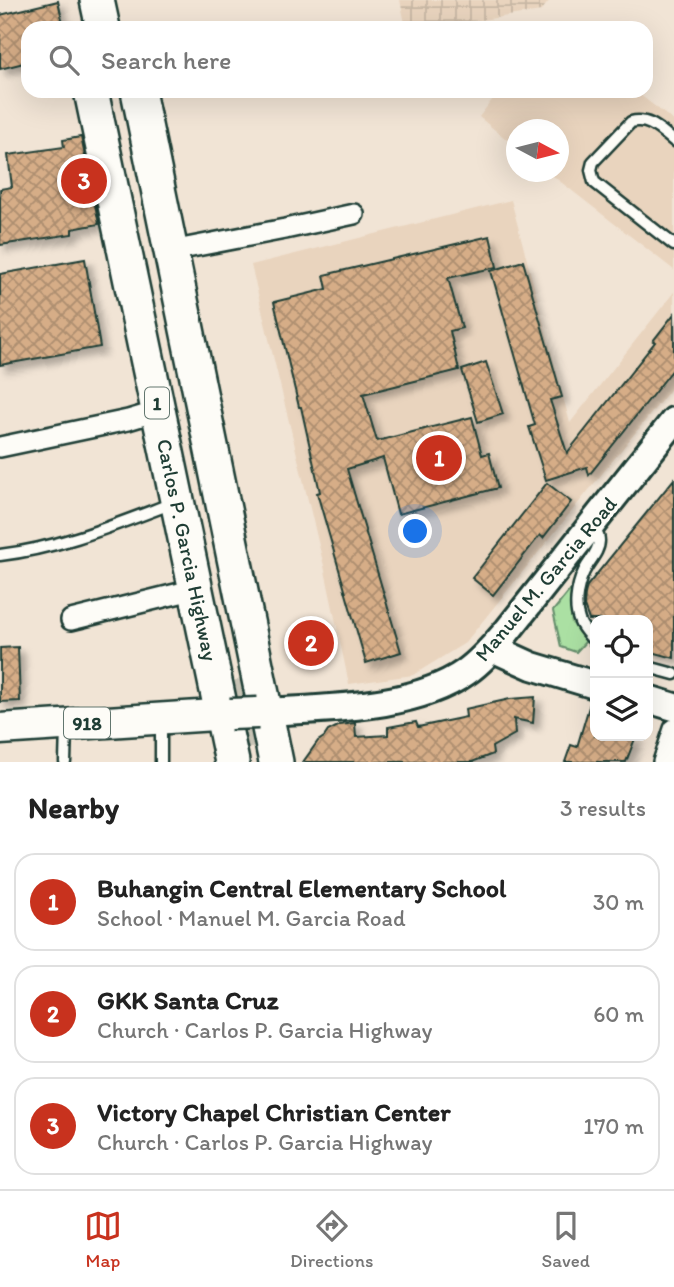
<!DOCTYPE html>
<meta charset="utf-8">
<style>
body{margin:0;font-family:Itim,sans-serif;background:#f2f2f2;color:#222}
.controls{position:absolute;right:21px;bottom:21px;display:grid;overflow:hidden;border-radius:14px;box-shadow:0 7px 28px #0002}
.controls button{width:63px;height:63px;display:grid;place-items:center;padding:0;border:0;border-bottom:2px solid #e0e0e0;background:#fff;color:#222;font:35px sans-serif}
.compass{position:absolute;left:506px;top:119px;width:63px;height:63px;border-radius:50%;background:#fff;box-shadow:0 7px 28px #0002;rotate:97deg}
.you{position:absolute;left:416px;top:532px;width:24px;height:24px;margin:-18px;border:5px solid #fff;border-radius:50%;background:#1a73e8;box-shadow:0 0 0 10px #1a73e833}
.badge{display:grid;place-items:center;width:46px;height:46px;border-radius:50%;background:#c8321e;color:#fff;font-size:23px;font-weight:700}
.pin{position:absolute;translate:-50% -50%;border:4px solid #fff;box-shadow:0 2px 7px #0006}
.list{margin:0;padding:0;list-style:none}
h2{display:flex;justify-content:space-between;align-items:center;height:91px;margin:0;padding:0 28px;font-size:30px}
h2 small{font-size:23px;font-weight:400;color:#767676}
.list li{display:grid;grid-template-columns:46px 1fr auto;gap:21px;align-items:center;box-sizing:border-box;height:98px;margin:0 14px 14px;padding:0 14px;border:2px solid #e0e0e0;border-radius:21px}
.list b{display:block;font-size:26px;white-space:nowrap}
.list p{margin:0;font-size:23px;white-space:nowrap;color:#767676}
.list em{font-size:23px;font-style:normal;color:#767676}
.icon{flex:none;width:38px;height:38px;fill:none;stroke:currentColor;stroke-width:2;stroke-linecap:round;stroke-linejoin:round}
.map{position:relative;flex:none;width:674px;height:762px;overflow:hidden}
.search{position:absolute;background:#fff;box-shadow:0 7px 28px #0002;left:21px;right:21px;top:21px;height:77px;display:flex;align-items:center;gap:18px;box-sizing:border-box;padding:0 24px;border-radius:21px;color:#767676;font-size:26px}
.sheet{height:427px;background:#fff}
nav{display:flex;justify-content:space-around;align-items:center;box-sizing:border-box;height:98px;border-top:2px solid #e0e0e0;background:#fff;font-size:19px;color:#767676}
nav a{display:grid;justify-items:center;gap:4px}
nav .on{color:#c8321e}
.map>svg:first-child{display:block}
.built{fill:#e9d4be}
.industrial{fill:url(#industrial-grid)}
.grass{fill:url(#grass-tufts);stroke:#658e6c;stroke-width:2}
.building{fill:url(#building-cross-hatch);stroke:#1f3d34;stroke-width:2;filter:url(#shadow)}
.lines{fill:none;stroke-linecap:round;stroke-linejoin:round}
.highway-tunnel{stroke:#c7c3b5;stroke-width:33;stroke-dasharray:33 17;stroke-linecap:butt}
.lane-casing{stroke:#1f3d34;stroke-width:15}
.street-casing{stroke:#1f3d34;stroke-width:24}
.secondary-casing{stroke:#1f3d34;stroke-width:32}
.primary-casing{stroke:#1f3d34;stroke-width:35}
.highway-casing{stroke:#1f3d34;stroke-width:38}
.lane{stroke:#fdfcf7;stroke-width:10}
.street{stroke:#fdfcf7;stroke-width:19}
.secondary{stroke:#fdfcf7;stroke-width:26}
.primary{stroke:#fdfcf7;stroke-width:30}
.highway{stroke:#fdfcf7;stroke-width:33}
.primary-bridge-casing{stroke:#1f3d34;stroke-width:35;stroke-linecap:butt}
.primary-bridge{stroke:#fdfcf7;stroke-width:30}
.labels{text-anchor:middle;stroke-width:7;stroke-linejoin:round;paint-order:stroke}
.shield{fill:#fdfcf7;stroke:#62766e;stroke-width:2}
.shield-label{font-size:19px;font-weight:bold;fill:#1f3d34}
.street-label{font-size:21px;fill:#1f3d34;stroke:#fdfcf7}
</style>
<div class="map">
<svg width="674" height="762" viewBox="0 0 674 762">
<defs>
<pattern id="industrial-grid" width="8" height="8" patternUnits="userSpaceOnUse" patternTransform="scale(1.75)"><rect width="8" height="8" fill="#e9d4be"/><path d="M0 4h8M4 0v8" fill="none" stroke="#c7b7a4"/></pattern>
<pattern id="grass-tufts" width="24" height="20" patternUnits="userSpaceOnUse" patternTransform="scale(1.75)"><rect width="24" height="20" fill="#abe0a3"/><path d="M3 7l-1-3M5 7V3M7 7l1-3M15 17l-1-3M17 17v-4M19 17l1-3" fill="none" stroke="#93c18d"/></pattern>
<pattern id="building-cross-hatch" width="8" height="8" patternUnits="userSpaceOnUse" patternTransform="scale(1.75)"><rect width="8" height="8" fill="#d6ad87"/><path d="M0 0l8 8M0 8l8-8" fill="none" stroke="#ad8e6f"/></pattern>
<filter id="shadow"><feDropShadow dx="6" dy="6" stdDeviation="3.5" flood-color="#0004"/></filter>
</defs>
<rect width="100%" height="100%" fill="#f1e4d5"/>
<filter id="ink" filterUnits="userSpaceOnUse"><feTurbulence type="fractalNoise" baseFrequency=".0143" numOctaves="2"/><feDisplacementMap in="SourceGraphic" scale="14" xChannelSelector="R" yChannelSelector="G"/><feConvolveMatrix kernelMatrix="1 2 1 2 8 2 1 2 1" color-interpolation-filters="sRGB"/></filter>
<g filter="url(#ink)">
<path class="built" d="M499,91h136l39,30v149l-126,-98h10v-42h-42v17l-37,-30z
M511,200l59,223 104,-131v93l-209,258 -52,32 -64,9 -25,-118 -73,-301z"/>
<path class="industrial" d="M400,0h150l-9,11 -112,17h-23z"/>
<path class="grass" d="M571,589c7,11 -1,25 5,36 3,5 8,10 11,15l-11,12 -15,-5 -8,-36z"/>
<path class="building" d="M58,1l6,27h-36v34l-28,7v-54z
M81,137l18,87 -27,5v5l-72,11v-56l12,-2 -4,-32 56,-8 -1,-7z
M490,236l7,31 -49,11 14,50 -12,3 9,39 -96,24 14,47 95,-24 10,38 7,-2 9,35 -100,26 -15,-56 -36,11 54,183 -35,11 -49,-170 3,-1 -19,-85h-2l-25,-105 53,-13 -3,-14z
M85,259l15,88 -100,18v-91z
M523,261l39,136 -12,3 17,53 88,-111 -2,-1 21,-27v54l-85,107 -2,-8 -41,13 -17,-53 6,-2 -44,-154z
M486,362l17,52 -25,8 -16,-52z
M674,479v179l-26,-7v-31h-59l-5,-14 1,-12 2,-8z
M547,483l24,19 -28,36 -3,-3 -47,60 -21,-17z
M18,647l2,54 -20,1v-54z
M535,697l-2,26 -19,-4 1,15 -23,13 1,7 -21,8h-169l15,-21 6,-4 4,-6 12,-6 15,-2 1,14 32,-2v-8l28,-5 2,5 48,-10 -1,-8 45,-10z
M591,700h4v36h41l-10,26h-61l6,-17 6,2z"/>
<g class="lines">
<path class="highway-tunnel" d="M237,680l14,68"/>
<g class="lane-casing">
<path id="lane" d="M674,141c-13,-10 -25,-24 -43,-19l-38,40 -2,8 3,12 80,63
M590,528c5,3 9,6 9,13 0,9 -7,17 -12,25 -9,14 -14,38 -8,54 3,9 10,15 16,22
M0,555c60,-7 117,-31 173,-52
M648,667l26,7
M65,762l1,-33
M161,762v-39"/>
</g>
<g class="street-casing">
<path id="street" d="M171,251l114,-22 69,-15
M0,447l128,-27 30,-9
M71,620l125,-31
M663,762l11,-33"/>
</g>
<g class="secondary-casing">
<path id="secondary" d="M492,648l40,18 63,19
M648,699l26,8
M266,712c61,-4 148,-3 200,-40 16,-11 29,-27 42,-42l166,-209"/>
</g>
<g class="primary-casing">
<path id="primary" d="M0,729l230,-15"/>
</g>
<g class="highway-casing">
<path id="highway" d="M97,0l6,28
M91,91l141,671
M138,91l138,671"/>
</g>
<use href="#lane" class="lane"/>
<use href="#street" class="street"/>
<use href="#secondary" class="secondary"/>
<use href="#primary" class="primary"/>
<use href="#highway" class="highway"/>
<g class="primary-bridge-casing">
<path id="primary-bridge" d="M230,714l28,-1"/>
</g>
<use href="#primary-bridge" class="primary-bridge"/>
</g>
</g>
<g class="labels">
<g class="shield">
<rect x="145" y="387.5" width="24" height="31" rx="5"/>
<rect x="64" y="707.5" width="46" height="31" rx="5"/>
</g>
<g class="shield-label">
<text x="157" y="410">1</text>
<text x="87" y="730">918</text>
</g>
<g class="street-label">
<text transform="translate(187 550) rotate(78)" y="7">Carlos P. Garcia Highway</text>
<text transform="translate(546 579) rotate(-50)" y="7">Manuel M. Garcia Road</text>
</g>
</g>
</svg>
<div class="controls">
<button><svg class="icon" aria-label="locate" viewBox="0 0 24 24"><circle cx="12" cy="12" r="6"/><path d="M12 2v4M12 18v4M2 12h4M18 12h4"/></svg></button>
<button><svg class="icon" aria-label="layers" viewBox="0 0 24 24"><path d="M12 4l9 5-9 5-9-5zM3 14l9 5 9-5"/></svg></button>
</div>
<svg class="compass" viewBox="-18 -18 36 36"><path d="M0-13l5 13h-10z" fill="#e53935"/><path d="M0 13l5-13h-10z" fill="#767676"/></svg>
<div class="you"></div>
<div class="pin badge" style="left:439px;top:458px">1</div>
<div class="pin badge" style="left:311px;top:643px">2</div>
<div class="pin badge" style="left:84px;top:181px">3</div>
<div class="search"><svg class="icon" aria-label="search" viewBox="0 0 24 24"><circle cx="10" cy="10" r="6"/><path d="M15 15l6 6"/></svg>Search here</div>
</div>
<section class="sheet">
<h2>Nearby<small>3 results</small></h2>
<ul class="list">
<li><span class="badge">1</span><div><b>Buhangin Central Elementary School</b><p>School · Manuel M. Garcia Road</p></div><em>30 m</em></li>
<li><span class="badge">2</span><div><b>GKK Santa Cruz</b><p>Church · Carlos P. Garcia Highway</p></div><em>60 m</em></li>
<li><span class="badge">3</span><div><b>Victory Chapel Christian Center</b><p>Church · Carlos P. Garcia Highway</p></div><em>170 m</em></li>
</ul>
</section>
<nav>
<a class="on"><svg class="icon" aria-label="map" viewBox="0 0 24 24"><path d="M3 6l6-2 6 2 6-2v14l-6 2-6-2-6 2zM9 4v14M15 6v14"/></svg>Map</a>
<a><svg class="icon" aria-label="directions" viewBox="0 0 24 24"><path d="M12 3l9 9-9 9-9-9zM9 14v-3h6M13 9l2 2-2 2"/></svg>Directions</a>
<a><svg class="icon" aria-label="saved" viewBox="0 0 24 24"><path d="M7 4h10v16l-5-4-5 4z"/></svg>Saved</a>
</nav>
